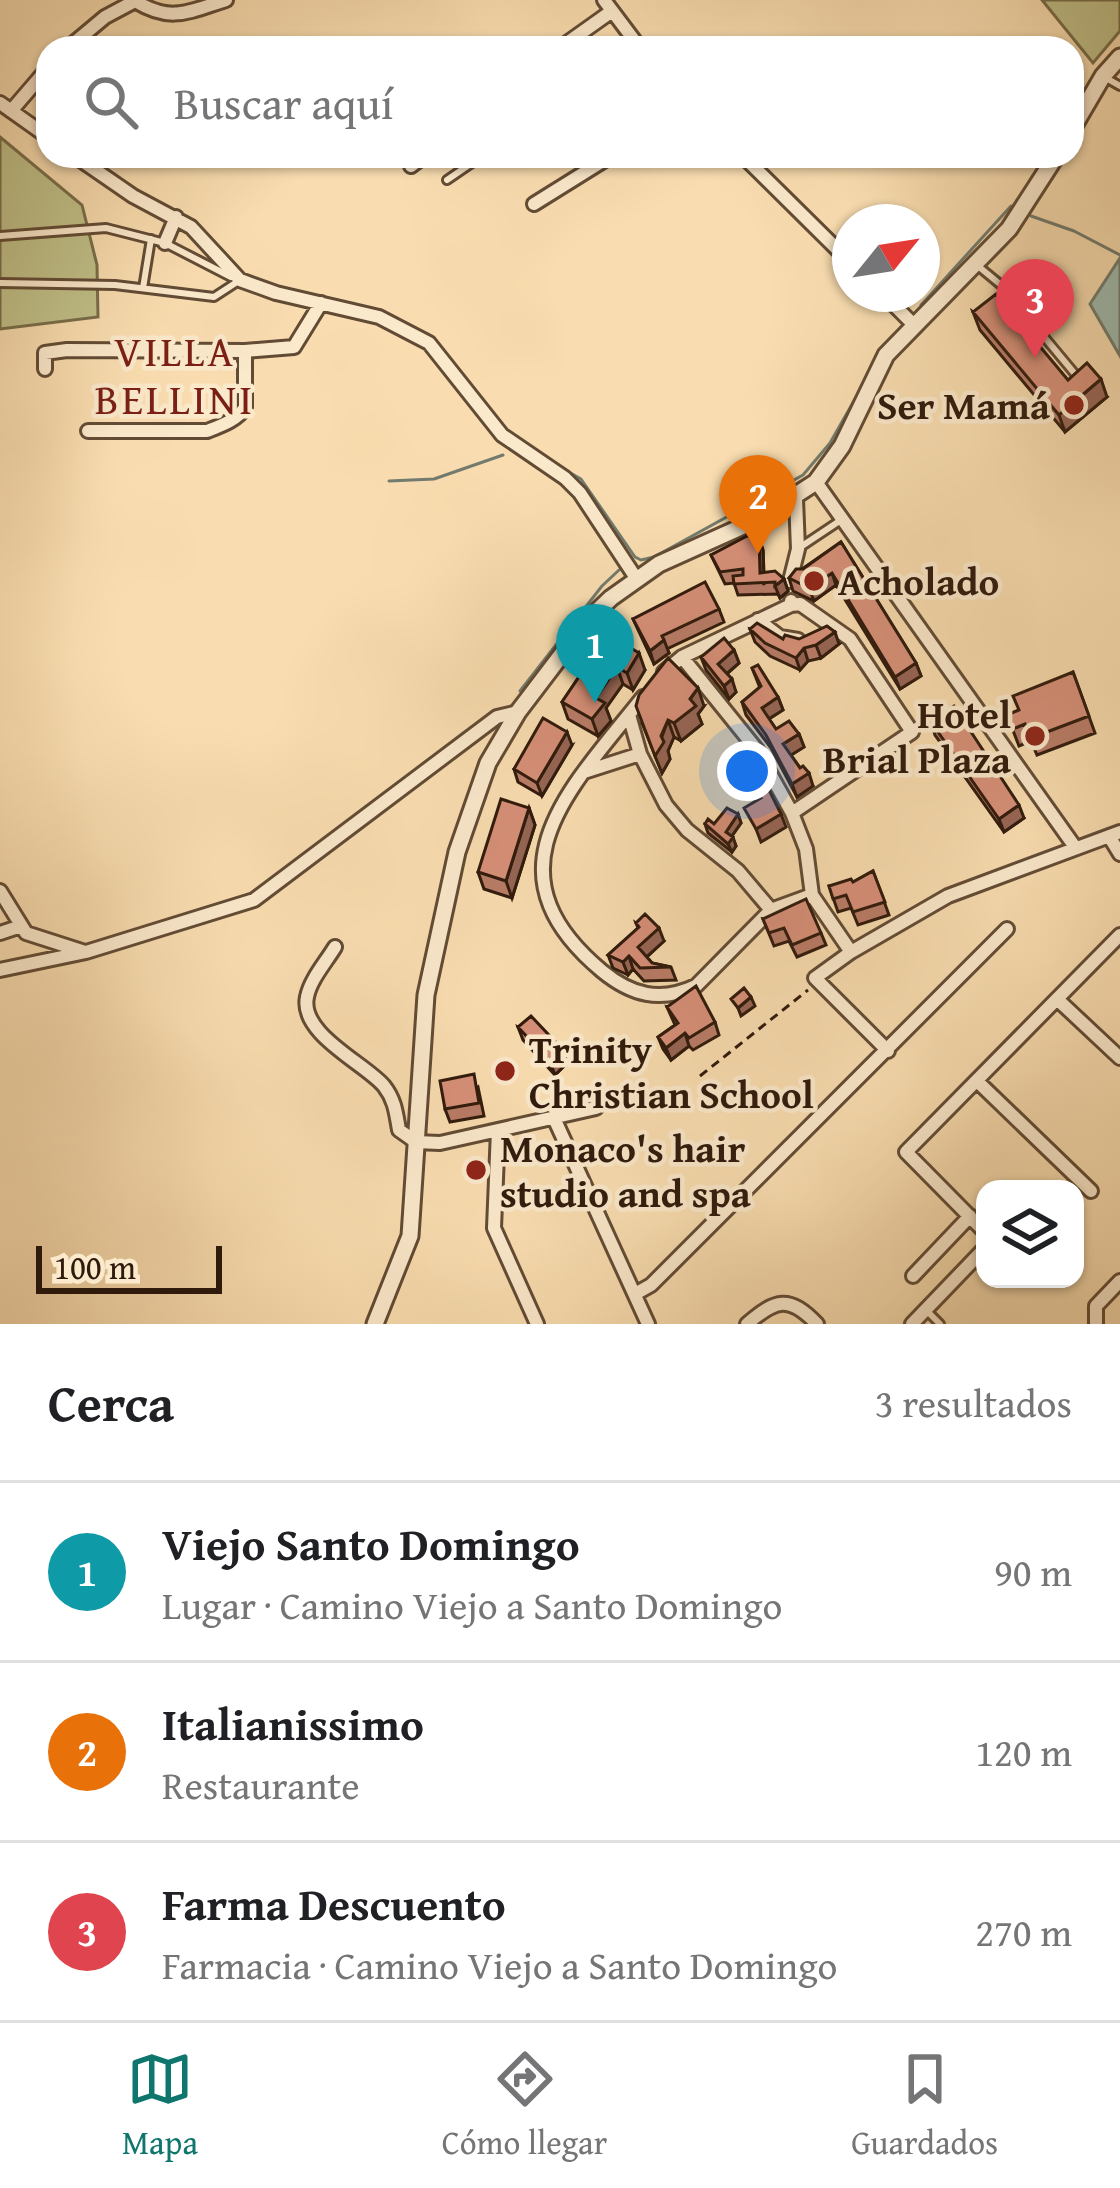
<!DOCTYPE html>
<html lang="es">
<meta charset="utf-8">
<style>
body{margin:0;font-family:"Gentium Book Plus",serif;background:#f6f6f6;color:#202124}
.controls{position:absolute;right:36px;bottom:36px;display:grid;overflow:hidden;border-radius:24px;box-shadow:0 3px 9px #0004}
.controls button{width:108px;height:108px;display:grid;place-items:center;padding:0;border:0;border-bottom:3px solid #e0e0e0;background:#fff;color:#202124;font:60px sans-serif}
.compass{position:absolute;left:832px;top:204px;width:108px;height:108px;border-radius:50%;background:#fff;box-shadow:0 3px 9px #0004;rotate:60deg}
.scale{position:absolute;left:36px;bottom:30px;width:186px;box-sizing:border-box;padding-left:12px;border:6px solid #301a0c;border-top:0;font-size:33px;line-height:42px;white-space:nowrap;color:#301a0c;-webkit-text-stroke:9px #fbe9cc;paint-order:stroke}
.you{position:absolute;left:747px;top:771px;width:42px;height:42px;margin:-30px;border:9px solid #fff;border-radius:50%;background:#1a73e8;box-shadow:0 0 0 18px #1a73e833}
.badge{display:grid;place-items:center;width:78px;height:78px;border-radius:50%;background:#0f766e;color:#fff;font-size:39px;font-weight:700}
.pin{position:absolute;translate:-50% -99px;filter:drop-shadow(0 3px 6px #0008)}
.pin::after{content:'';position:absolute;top:63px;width:42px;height:36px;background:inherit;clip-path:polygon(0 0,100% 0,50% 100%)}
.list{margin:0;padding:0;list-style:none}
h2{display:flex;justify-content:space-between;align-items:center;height:156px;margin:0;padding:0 48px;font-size:51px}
h2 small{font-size:39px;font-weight:400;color:#757577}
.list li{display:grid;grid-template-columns:78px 1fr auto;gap:36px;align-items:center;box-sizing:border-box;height:180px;padding:0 48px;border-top:3px solid #e0e0e0}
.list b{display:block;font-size:45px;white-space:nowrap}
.list p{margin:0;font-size:39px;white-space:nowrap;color:#757577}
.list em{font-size:39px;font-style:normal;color:#757577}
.icon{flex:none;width:66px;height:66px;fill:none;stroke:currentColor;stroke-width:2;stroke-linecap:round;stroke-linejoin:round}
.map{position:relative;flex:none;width:1120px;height:1324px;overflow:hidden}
.search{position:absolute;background:#fff;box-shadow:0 3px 9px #0004;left:36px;right:36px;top:36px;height:132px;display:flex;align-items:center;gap:30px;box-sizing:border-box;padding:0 42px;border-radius:36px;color:#757577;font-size:45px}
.sheet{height:696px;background:#fff}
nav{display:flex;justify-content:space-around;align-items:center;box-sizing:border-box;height:168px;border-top:3px solid #e0e0e0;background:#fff;font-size:33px;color:#757577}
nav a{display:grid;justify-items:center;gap:6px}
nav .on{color:#0f766e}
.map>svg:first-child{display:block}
.green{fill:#c0c089;stroke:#786d4a;stroke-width:3}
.water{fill:#9ebbb0;stroke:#727b6e;stroke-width:3}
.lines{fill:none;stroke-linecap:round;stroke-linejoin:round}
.stream{stroke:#727b6e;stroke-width:3}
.service-casing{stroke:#624b35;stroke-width:12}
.minor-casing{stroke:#624b35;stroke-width:18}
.tertiary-casing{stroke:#624b35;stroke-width:21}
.path{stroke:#301a0c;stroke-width:3;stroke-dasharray:9 6;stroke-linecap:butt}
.service{stroke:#fbe9cc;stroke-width:6}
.minor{stroke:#fbe9cc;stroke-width:12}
.tertiary{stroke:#fbe9cc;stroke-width:15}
.wall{fill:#b97c68;stroke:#301a0c;stroke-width:3}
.shaded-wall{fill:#966555;stroke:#301a0c;stroke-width:3}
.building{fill:#d79079;stroke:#301a0c;stroke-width:3}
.poi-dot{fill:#8f2418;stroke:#fbe9cc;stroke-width:4.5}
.labels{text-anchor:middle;stroke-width:9;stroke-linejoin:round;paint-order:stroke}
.poi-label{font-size:39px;font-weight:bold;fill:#301a0c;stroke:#fbe9cc;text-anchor:start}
.neighbourhood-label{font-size:42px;letter-spacing:3px;fill:#7a1f14;stroke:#fbe9cc}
</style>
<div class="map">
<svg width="1120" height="1324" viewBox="0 0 1120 1324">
<rect width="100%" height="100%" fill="#f9ddb0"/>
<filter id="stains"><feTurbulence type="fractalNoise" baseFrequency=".00167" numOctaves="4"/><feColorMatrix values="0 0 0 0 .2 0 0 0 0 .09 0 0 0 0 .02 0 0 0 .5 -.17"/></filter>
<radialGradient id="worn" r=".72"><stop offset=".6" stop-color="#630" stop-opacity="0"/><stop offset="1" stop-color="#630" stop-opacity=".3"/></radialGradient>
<path class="green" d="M1042,0h78v31l-27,32z
M0,137l82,68 15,60 1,52 -98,12z"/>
<path class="water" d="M1120,258v98l-30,-52z"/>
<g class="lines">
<path class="stream" d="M1031,216l43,15 46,24
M921,305l90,-99 3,2
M553,463l28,16 54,78 6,3 13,-3 149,-82 27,-32 37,-65
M389,481l45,-2 69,-24
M520,691l82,-105 17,-16"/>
<g class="service-casing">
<path id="service" d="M1106,78l14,8
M447,180l35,-24
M0,236l106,-8 59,15 66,34
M978,266l23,19 74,89
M0,283l115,2 99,12 23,-15
M143,288l8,-49
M799,548l42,-28
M926,1310l14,14"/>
</g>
<g class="minor-casing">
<path id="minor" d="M604,0l36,48
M68,48l37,-31 30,-16c36,22 53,11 91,-1
M560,48l52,-37
M0,103l48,34
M11,111l37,-43
M75,156l58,40 58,31 49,53 36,13 103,24 50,26 73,92 63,43 15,15 56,85
M743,156l107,106
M411,166l13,-10
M534,204l77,-48
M165,243l11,-26
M883,294l32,32
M45,369v-16l22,-3 178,1 49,-4 27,-44
M88,431h119c13,-5 31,-11 38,-24v-56
M816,482l259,365
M790,581l8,-32 -2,-50
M791,605l9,-1 50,35 62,93 -120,81
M758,620l22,17 18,3
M682,657l75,93 35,63 14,36 6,46 39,57
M664,672l18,-15 109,-52v-4
M643,697c-73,92 -161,174 -41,274 29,24 58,32 94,15l75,-76 41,-15
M629,715l11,39 26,51 21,25 51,41 33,39
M584,772l56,-18
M1109,836l11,18
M0,891l26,42 59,19
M0,933l21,-7
M335,947c-9,15 -25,33 -28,50 -8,37 59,67 77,89 11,14 12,27 15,44l17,12 24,1 156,-35
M0,970l86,-18 168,-52 243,-183 21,-5
M1057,999l63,59
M888,1051l-73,-73 36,-26 97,-56 172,-64
M977,1081l114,110
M554,1118l94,206
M498,1130l-4,98 43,96
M985,1232l-79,-80 214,-217
M913,1276l57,-60
M635,1294l16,-9 356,-356
M747,1324c29,-25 42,-29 70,0
M912,1324l73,-76
M1096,1324v-18l24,-25"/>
</g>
<g class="tertiary-casing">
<path id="tertiary" d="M1072,129l31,-53 17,-19
M375,1324l35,-88 16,-241 31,-143 31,-89 30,-51 70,-92 23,-22 48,-34 100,-45 57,-37 26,-36 44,-91 123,-126 47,-73"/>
</g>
<path class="path" d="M700,1076l108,-86"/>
<use href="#service" class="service"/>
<use href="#minor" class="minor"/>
<use href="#tertiary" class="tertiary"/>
</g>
<path class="wall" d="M973,312l95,68 39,17 -42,35 -85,-102z
M759,538l4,12 1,22 20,7 4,12 -8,7 -2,-4 -40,1 -4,-12 -9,1 -14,-29z
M841,542l75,121 5,13 -21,13 -64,-104 -22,16 -21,-10 -4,-13z
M719,609l5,13 -57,27 2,4 -15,11 -21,-45z
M750,629l33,10 56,5 -18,14 -13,3 -8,9 -30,-14 -15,-14z
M608,634l37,36 -12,20 -10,-6 -17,24 5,13 -13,15 -30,-17 -6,-17z
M734,650l5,13 -12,11 9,18 -7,7 -23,-29 -5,-13z
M752,668l26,29 5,13 -14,9 7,10 23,5 5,13 -13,8 22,31 -16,11 -26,-49 -25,-33 -4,-13 18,-14z
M1073,672l22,61 -58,22 -6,-14 -12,5 -12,-31 12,-5z
M704,706l-6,8 4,10 -21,17 -7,-4 -6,14 2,8 -8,14 -20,-50z
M931,722l93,96 -20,14 -69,-97z
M572,745l-30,51 -24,-14 -4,-13z
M529,808l6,17 -23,73 -28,-9 -6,-17z
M738,814l3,9 -9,13 4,10 -4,6 -24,-19 -3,-9h9z
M873,871l16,44 -31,10 -7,-17 -13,4 -9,-26 24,-4z
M763,919l58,14 5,12 -29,12 -8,-16 -15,5z
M636,923l28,18 -17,16 5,6 19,4 5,13 -32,1 -11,-12 -5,6 -15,-7 -5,-13 30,-27z
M667,1007l48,15 4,13 -26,15 -4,-4 -18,14 -8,-11 -5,-12 17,-12z
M518,1027l45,23 4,13 -12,12 -32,-35z
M478,1087l6,29 -34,6 -5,-13z"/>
<path class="shaded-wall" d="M1101,379l6,18 -42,35 -6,-17z
M759,538l4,12 1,35 -4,-12z
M832,573l4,12 -22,16 -5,-13z
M784,579l4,12 -8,7 -5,-12z
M835,632l4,12 -18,14 -5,-13z
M664,640l5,13 -15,11 -4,-13z
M804,648l4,13 -8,9 -4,-12z
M734,650l5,13 -16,14 -5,-13z
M639,653l6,17 -12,20 -6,-17z
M916,663l5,13 -21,13 -5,-12z
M617,667l6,17 -17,24 5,13 -13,15 -6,-17 4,-21z
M732,679l4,13 -7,7 -5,-13z
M698,688l6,18 -6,8 4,10 -21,17 -7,-18z
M778,697l5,13 -16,10 -5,-12z
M668,720l6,17 -6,14 2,8 -8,14 -7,-17z
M567,732l5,13 -30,51 -5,-13z
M799,734l5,13 -16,10 -5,-13z
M809,773l4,13 -16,11 -5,-13z
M1019,805l5,13 -20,14 -5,-13z
M529,808l6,17 -23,73 -6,-17z
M738,814l3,9 -12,17 -3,-8z
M781,814l5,13 -25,15 -5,-13z
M733,837l3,9 -4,6 -4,-8z
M659,928l5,13 -21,19 -5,-13z
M629,956l4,13 -5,6 -5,-13z
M751,997l4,9 -14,10 -3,-8z
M685,1033l4,13 -18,14 -5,-12z
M563,1050l4,13 -12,12 -5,-13z"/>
<path class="building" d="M996,294l72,86 19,-17 14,16 -42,36 -86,-103z
M747,536l12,2 1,35 15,-2 9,8 -9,7v-4l-41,2 -1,-8 10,-1v-6l-23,3 -9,-17z
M841,542l75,121 -21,14 -63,-104 -23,15 -20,-10 7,-9h7z
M705,582l14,27 -57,27 2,4 -14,11 -17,-32z
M757,623l26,16 2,-4 14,4 28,-13 8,6 -19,13 -12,3 -8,10 -31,-15 -15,-14z
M608,634l31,19 -12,20 -10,-6 -21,31 9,5 -13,16 -30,-17z
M724,638l10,12 -16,14 14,15 -8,7 -23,-29z
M668,658l30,30 -8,11 6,7 -22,17 -6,-3 -7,16 3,6 -9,14 -19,-50 3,-11z
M758,665l20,32 -16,11 14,21 13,-8 10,13 -16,10 17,24 3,-2 6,7 -17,11 -26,-49 -24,-33 19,-16 -9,-18z
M1073,672l16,44 -58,22 -6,-14 -12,5 -6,-14 12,-5 -6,-14z
M954,706l65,99 -20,14 -68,-97z
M543,718l24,14 -30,51 -23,-14z
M767,786l14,28 -25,15 -12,-21 17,-10 -4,-6z
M501,799l28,9 -23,73 -28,-9z
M727,808l11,6 -12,18 7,5 -5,7 -23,-20 3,-5 6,5z
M873,871l12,31 -32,10 -7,-17 -13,4 -4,-13 22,-7 2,3z
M806,899l15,34 -29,12 -8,-17 -15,5 -6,-14z
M645,914l14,14 -21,19 14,16 19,4 -31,1 -11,-12 -6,6 -15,-7 31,-28 -3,-4z
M696,986l19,36 -26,16 -4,-5 -19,15 -8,-11 20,-14 -11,-16z
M744,988l7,9 -13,11 -7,-9z
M531,1016l32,34 -13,12 -32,-35z
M474,1074l5,29 -34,6 -5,-28z"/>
<g class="poi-dot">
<circle cx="1074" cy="405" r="12"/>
<circle cx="814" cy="581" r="12"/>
<circle cx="1035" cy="736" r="12"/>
<circle cx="505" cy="1071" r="12"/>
<circle cx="476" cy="1170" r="12"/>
</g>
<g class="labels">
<g class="poi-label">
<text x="1050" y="419" text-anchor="end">Ser Mamá</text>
<text x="838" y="595">Acholado</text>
<text x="1011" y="728" text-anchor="end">Hotel<tspan x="1011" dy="45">Brial Plaza</tspan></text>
<text x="529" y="1063">Trinity<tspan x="529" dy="45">Christian School</tspan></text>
<text x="500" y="1162">Monaco's hair<tspan x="500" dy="45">studio and spa</tspan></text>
</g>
<g class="neighbourhood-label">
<text x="175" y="366">VILLA<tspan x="175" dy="48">BELLINI</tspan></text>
</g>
</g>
<rect width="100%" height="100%" filter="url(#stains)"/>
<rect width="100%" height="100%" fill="url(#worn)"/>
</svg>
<div class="controls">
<button><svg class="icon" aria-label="layers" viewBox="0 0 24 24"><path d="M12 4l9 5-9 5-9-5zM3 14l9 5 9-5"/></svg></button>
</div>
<svg class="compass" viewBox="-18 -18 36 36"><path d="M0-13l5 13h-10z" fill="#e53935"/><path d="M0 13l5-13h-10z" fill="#757577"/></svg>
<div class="scale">100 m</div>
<div class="you"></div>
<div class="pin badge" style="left:595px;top:703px;background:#0f9aa8">1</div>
<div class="pin badge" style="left:758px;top:554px;background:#e8710a">2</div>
<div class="pin badge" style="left:1035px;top:358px;background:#e0444e">3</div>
<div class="search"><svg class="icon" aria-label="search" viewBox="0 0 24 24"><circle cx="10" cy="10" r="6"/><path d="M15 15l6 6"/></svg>Buscar aquí</div>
</div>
<section class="sheet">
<h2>Cerca<small>3 resultados</small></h2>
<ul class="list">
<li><span class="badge" style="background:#0f9aa8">1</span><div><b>Viejo Santo Domingo</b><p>Lugar · Camino Viejo a Santo Domingo</p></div><em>90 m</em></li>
<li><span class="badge" style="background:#e8710a">2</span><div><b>Italianissimo</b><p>Restaurante</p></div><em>120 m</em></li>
<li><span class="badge" style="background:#e0444e">3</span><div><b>Farma Descuento</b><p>Farmacia · Camino Viejo a Santo Domingo</p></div><em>270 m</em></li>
</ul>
</section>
<nav>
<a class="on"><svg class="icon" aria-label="map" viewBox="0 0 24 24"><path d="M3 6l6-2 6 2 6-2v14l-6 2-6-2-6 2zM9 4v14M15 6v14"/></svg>Mapa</a>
<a><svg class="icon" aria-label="directions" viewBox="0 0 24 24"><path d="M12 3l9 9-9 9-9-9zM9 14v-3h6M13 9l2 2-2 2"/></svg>Cómo llegar</a>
<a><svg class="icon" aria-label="saved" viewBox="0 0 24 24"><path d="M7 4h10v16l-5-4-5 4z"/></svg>Guardados</a>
</nav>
